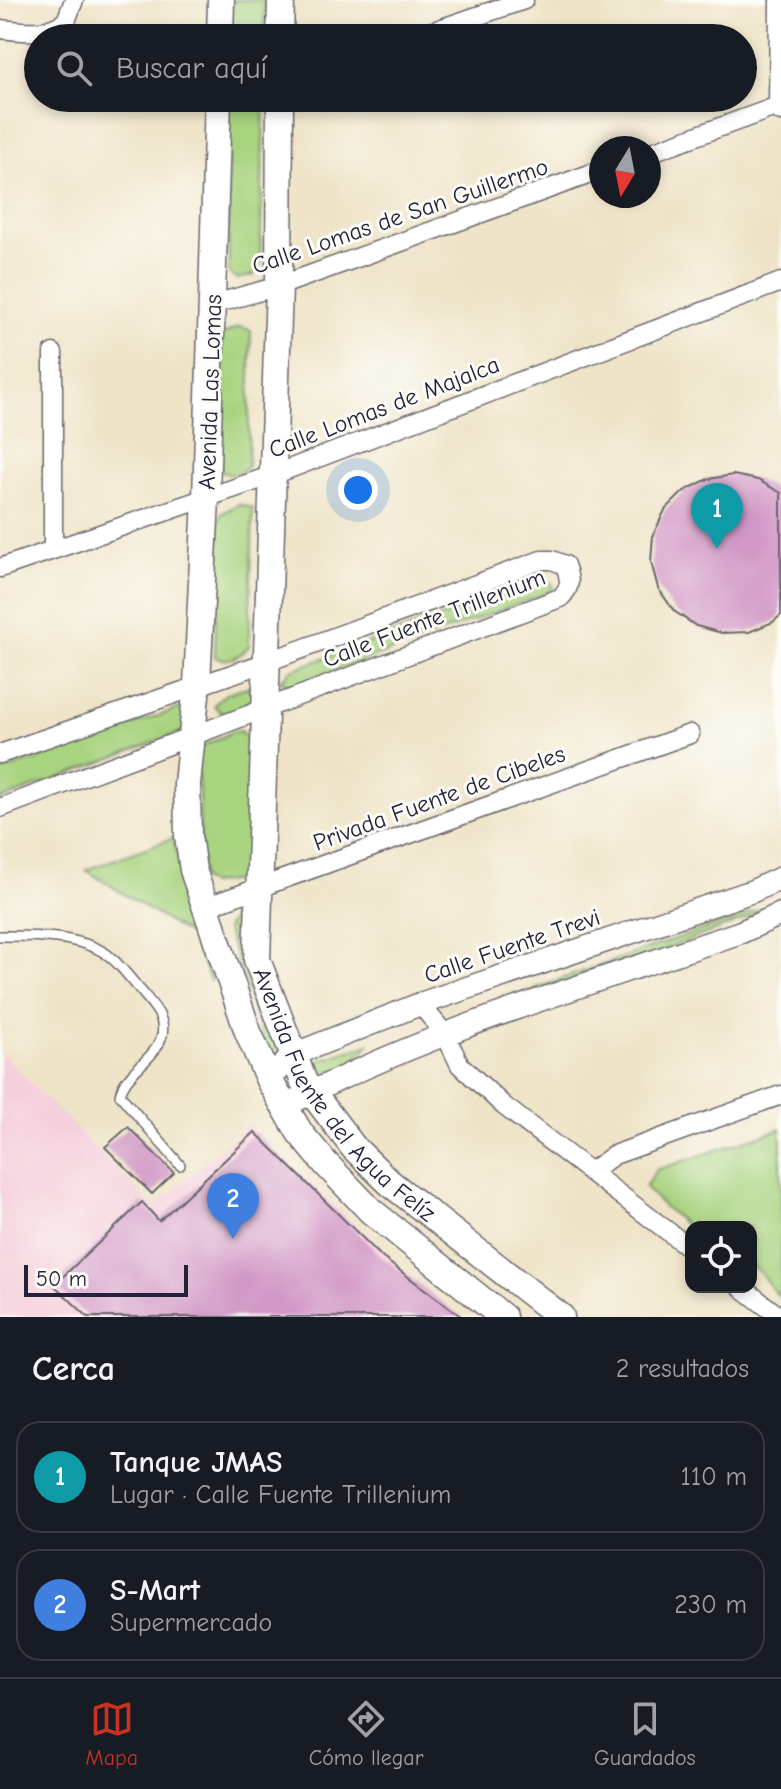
<!DOCTYPE html>
<html lang="es">
<meta charset="utf-8">
<style>
body{margin:0;font-family:"Comic Neue",sans-serif;background:#242831;color:#f1f3f6}
.controls{position:absolute;right:24px;bottom:24px;display:grid;overflow:hidden;border-radius:16px;box-shadow:0 4px 12px #0003}
.controls button{width:72px;height:72px;display:grid;place-items:center;padding:0;border:0;border-bottom:2px solid #363941;background:#171b24;color:#f1f3f6;font:40px sans-serif}
.compass{position:absolute;left:589px;top:136px;width:72px;height:72px;border-radius:50%;background:#171b24;box-shadow:0 4px 12px #0003;rotate:190deg}
.scale{position:absolute;left:24px;bottom:20px;width:164px;box-sizing:border-box;padding-left:8px;border:4px solid #22223b;border-top:0;font-size:22px;line-height:28px;white-space:nowrap;color:#22223b;-webkit-text-stroke:6px #fdfcf7;paint-order:stroke}
.you{position:absolute;left:358px;top:490px;width:28px;height:28px;margin:-20px;border:6px solid #fff;border-radius:50%;background:#1a73e8;box-shadow:0 0 0 12px #1a73e833}
.badge{display:grid;place-items:center;width:52px;height:52px;border-radius:50%;background:#c8321e;color:#fff;font-size:26px;font-weight:700}
.pin{position:absolute;translate:-50% -66px;filter:drop-shadow(0 2px 4px #0008)}
.pin::after{content:'';position:absolute;top:42px;width:28px;height:24px;background:inherit;clip-path:polygon(0 0,100% 0,50% 100%)}
.list{margin:0;padding:0;list-style:none}
h2{display:flex;justify-content:space-between;align-items:center;height:104px;margin:0;padding:0 32px;font-size:34px}
h2 small{font-size:26px;font-weight:400;color:#9ea1a6}
.list li{display:grid;grid-template-columns:52px 1fr auto;gap:24px;align-items:center;box-sizing:border-box;height:112px;margin:0 16px 16px;padding:0 16px;border:2px solid #363941;border-radius:24px}
.list b{display:block;font-size:30px;white-space:nowrap}
.list p{margin:0;font-size:26px;white-space:nowrap;color:#9ea1a6}
.list em{font-size:26px;font-style:normal;color:#9ea1a6}
.icon{flex:none;width:44px;height:44px;fill:none;stroke:currentColor;stroke-width:2;stroke-linecap:round;stroke-linejoin:round}
.map{position:relative;flex:none;width:781px;height:1317px;overflow:hidden}
.search{position:absolute;background:#171b24;box-shadow:0 4px 12px #0003;left:24px;right:24px;top:24px;height:88px;display:flex;align-items:center;gap:20px;box-sizing:border-box;padding:0 28px;border-radius:44px;color:#9ea1a6;font-size:30px}
.sheet{height:360px;background:#171b24}
nav{display:flex;justify-content:space-around;align-items:center;box-sizing:border-box;height:112px;border-top:2px solid #363941;background:#171b24;font-size:22px;color:#9ea1a6}
nav a{display:grid;justify-items:center;gap:4px}
nav .on{color:#c8321e}
.map>svg:first-child{display:block}
.built{fill:#f5cfdc}
.green{fill:#a8d37f;stroke:#657a5d;stroke-width:2}
.building{fill:#d297c6}
.lines{fill:none;stroke-linecap:round;stroke-linejoin:round}
.service-casing{stroke:#6a666c;stroke-width:12}
.minor-casing{stroke:#6a666c;stroke-width:21}
.tertiary-casing{stroke:#6a666c;stroke-width:25}
.secondary-casing{stroke:#6a666c;stroke-width:29}
.service{stroke:#fff;stroke-width:9}
.minor{stroke:#fff;stroke-width:18}
.tertiary{stroke:#fff;stroke-width:22}
.secondary{stroke:#fff;stroke-width:26}
.labels{text-anchor:middle;stroke-width:6;stroke-linejoin:round;paint-order:stroke}
.street-label{font-size:24px;fill:#22223b;stroke:#fdfcf7}
</style>
<div class="map">
<svg width="781" height="1317" viewBox="0 0 781 1317">
<rect width="100%" height="100%" fill="#fdfcf7"/>
<filter id="ink" filterUnits="userSpaceOnUse"><feTurbulence type="fractalNoise" baseFrequency=".0125" numOctaves="2"/><feDisplacementMap in="SourceGraphic" scale="16" xChannelSelector="R" yChannelSelector="G"/><feConvolveMatrix kernelMatrix="1 2 1 2 8 2 1 2 1" color-interpolation-filters="sRGB"/></filter>
<filter id="wash" filterUnits="userSpaceOnUse"><feTurbulence type="fractalNoise" baseFrequency=".006" numOctaves="4" result="noise"/><feDisplacementMap in="SourceGraphic" scale="32" xChannelSelector="R" yChannelSelector="G"/><feGaussianBlur stdDeviation="1.8" result="paint"/><feColorMatrix in="noise" values="0 0 0 0 0 0 0 0 0 0 0 0 0 0 0 0 0 1.4 0 .05"/><feComposite in="paint" operator="in"/></filter>
<g filter="url(#wash)">
<rect width="100%" height="100%" fill="#efe4c8"/>
<path class="built" d="M0,1052l154,155 96,-84 5,10 173,158 34,26h-462z"/>
<path class="green" d="M231,0h34l-1,38h-34z
M228,98h36l-4,167 -6,10 -17,4 -8,-6z
M238,327l13,3 -3,136c-8,8 -15,11 -26,6l-2,-9 2,-128z
M239,504l14,4 -4,138c-10,11 -20,17 -34,11l3,-133 4,-11z
M543,581l9,2 1,5 -6,5 -257,95 -9,-8 10,-10z
M248,687l6,9 -8,10 -23,8 -9,-8c6,-12 21,-16 34,-19z
M180,708l7,4 -2,19 -185,69v-28z
M240,731l10,10 -1,131 -5,7 -34,5 -8,-5 -5,-130 35,-17z
M173,838l38,144 -22,-47 -103,-65z
M780,906l-252,95 5,-12 231,-81z
M249,916l37,138 -6,3 -8,-3 -7,-10 -39,-115 7,-12z
M369,1044c-15,18 -22,30 -46,28l-7,-10z
M781,1129v169c-13,-10 -16,-25 -30,-32v-39h-60v3l-33,-29 -13,-14 11,-17z"/>
<g id="blocks">
<path class="building" d="M733,475l25,5 23,13v122l-8,7 -24,10 -27,1 -26,-7 -22,-15 -16,-23 -7,-26 2,-27 12,-25 19,-19 24,-12z
M128,1127l46,46 -22,21 -47,-47z
M255,1132l128,126 79,59h-374l-34,-32 88,-83 17,19z"/>
</g>
</g>
<g filter="url(#ink)">
<use href="#blocks" fill-opacity="0" stroke="#6a666c" stroke-width="2"/>
<g class="lines">
<g class="service-casing">
<path id="service" d="M0,936c34,0 79,-1 108,19 13,10 23,25 34,37 10,13 24,25 20,43 -6,25 -37,36 -42,60l60,70"/>
</g>
<g class="minor-casing">
<path id="minor" d="M779,0l-1,106 3,6
M0,29c24,2 45,7 66,-8l8,-21
M413,38l111,-38
M649,153l129,-47
M214,304l65,-18 322,-116
M53,353v196
M0,568l273,-93 508,-193
M0,754l267,-92 274,-102h11l13,5c5,14 7,22 -5,33l-560,210
M205,907l485,-173
M420,1004l25,30 15,31 44,41 187,143
M590,1172l24,-17 167,-60
M741,1287l39,30"/>
</g>
<g class="tertiary-casing">
<path id="tertiary" d="M269,1080l24,-25 127,-51 333,-113 28,-13
M283,1107c144,-76 304,-122 458,-175l40,-18"/>
</g>
<g class="secondary-casing">
<g id="secondary">
<path d="M220,38l1,-38"/>
<path d="M280,38l1,-38"/>
<path d="M218,98l-12,400 -9,187 -10,99 1,52 5,34 55,162 21,48 31,53 26,31 45,47 132,106"/>
<path id="s1" d="M280,98l-1,188 -22,674 47,122 50,66 36,35 171,134"/>
</g>
</g>
<use href="#service" class="service"/>
<use href="#minor" class="minor"/>
<use href="#tertiary" class="tertiary"/>
<use href="#secondary" class="secondary"/>
</g>
</g>
<g class="labels">
<g class="street-label">
<text transform="translate(400 216) rotate(-19)" y="8">Calle Lomas de San Guillermo</text>
<text transform="translate(210 392) rotate(-88)" y="8">Avenida Las Lomas</text>
<text transform="translate(384 407) rotate(-21)" y="8">Calle Lomas de Majalca</text>
<text transform="translate(434 618) rotate(-21)" y="8">Calle Fuente Trillenium</text>
<text transform="translate(439 798) rotate(-20)" y="8">Privada Fuente de Cibeles</text>
<text transform="translate(512 946) rotate(-19)" y="8">Calle Fuente Trevi</text>
<text dy="8" stroke="none"><textPath href="#s1" startOffset="1026">Avenida Fuente del Agua Felíz</textPath></text>
</g>
</g>
</svg>
<div class="controls">
<button><svg class="icon" aria-label="locate" viewBox="0 0 24 24"><circle cx="12" cy="12" r="6"/><path d="M12 2v4M12 18v4M2 12h4M18 12h4"/></svg></button>
</div>
<svg class="compass" viewBox="-18 -18 36 36"><path d="M0-13l5 13h-10z" fill="#e53935"/><path d="M0 13l5-13h-10z" fill="#9ea1a6"/></svg>
<div class="scale">50 m</div>
<div class="you"></div>
<div class="pin badge" style="left:717px;top:549px;background:#0f9aa8">1</div>
<div class="pin badge" style="left:233px;top:1239px;background:#3f7fe0">2</div>
<div class="search"><svg class="icon" aria-label="search" viewBox="0 0 24 24"><circle cx="10" cy="10" r="6"/><path d="M15 15l6 6"/></svg>Buscar aquí</div>
</div>
<section class="sheet">
<h2>Cerca<small>2 resultados</small></h2>
<ul class="list">
<li><span class="badge" style="background:#0f9aa8">1</span><div><b>Tanque JMAS</b><p>Lugar · Calle Fuente Trillenium</p></div><em>110 m</em></li>
<li><span class="badge" style="background:#3f7fe0">2</span><div><b>S-Mart</b><p>Supermercado</p></div><em>230 m</em></li>
</ul>
</section>
<nav>
<a class="on"><svg class="icon" aria-label="map" viewBox="0 0 24 24"><path d="M3 6l6-2 6 2 6-2v14l-6 2-6-2-6 2zM9 4v14M15 6v14"/></svg>Mapa</a>
<a><svg class="icon" aria-label="directions" viewBox="0 0 24 24"><path d="M12 3l9 9-9 9-9-9zM9 14v-3h6M13 9l2 2-2 2"/></svg>Cómo llegar</a>
<a><svg class="icon" aria-label="saved" viewBox="0 0 24 24"><path d="M7 4h10v16l-5-4-5 4z"/></svg>Guardados</a>
</nav>
